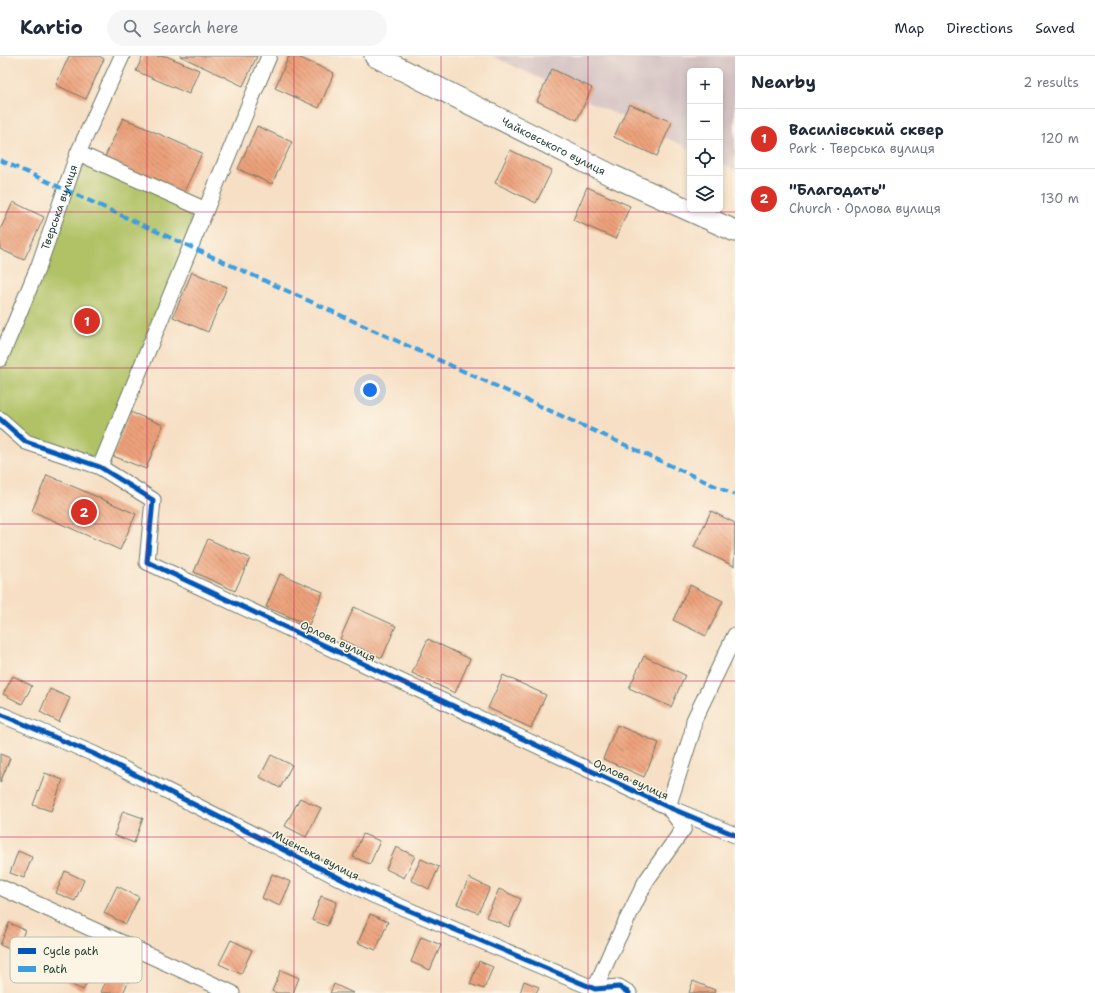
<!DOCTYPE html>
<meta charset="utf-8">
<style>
body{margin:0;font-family:"Shantell Sans",sans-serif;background:#f6f6f7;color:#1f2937}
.controls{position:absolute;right:12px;top:12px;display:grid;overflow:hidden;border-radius:6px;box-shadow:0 2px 6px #0003}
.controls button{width:36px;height:36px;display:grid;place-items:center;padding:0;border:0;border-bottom:1px solid #e0e1e3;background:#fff;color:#1f2937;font:20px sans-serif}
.you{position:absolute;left:370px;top:334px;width:14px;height:14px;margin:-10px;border:3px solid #fff;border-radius:50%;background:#1a73e8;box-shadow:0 0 0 6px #1a73e833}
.badge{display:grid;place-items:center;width:26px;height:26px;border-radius:50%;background:#d93025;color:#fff;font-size:13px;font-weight:700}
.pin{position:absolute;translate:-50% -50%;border:2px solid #fff;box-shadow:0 1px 4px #0006}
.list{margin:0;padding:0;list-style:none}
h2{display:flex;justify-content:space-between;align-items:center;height:52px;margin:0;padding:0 16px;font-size:17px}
h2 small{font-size:13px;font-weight:400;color:#747a83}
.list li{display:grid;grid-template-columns:26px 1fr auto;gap:12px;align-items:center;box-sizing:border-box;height:60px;padding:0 16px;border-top:1px solid #e0e1e3}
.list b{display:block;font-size:15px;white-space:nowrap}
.list p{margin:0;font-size:13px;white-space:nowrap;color:#747a83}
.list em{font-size:13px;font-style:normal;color:#747a83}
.icon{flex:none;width:22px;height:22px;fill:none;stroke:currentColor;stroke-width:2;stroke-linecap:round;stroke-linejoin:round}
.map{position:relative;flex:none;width:735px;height:937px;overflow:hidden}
header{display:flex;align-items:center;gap:24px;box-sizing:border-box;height:56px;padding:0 20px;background:#fff;border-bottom:1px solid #e0e1e3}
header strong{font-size:19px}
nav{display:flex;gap:22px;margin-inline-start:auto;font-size:14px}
.search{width:280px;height:36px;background:#f6f6f7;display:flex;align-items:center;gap:10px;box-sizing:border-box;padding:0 14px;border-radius:22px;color:#747a83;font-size:15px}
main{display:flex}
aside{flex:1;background:#fff}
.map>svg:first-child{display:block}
.industrial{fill:#d2bfc1}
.green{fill:#b1c266;stroke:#68804d}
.building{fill:url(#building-back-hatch)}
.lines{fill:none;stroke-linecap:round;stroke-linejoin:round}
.street-casing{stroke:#6a7666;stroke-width:17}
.secondary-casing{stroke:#6a7666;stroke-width:23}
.street{stroke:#fff;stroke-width:15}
.secondary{stroke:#fff;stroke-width:21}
.quiet{stroke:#3c9ee2;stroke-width:4;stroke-dasharray:8 4;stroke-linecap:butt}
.cycleway-casing{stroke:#fcf5e5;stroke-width:8}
.cycleway{stroke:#0057b8;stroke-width:5}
.grid{fill:none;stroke:#c2185b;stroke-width:1;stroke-opacity:0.55}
.labels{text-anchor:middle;stroke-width:3;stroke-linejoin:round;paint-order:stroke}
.street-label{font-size:11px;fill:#1f3d34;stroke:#fcf5e5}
.key{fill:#fcf5e5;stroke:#babeb0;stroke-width:1}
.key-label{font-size:11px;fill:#1f3d34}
</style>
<header>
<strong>Kartio</strong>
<div class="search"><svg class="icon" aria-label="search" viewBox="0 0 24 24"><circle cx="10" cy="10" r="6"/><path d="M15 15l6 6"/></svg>Search here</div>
<nav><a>Map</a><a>Directions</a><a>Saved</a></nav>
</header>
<main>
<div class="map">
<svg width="735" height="937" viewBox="0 0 735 937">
<defs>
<pattern id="building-back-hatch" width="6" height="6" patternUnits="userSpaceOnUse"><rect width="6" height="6" fill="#eda17a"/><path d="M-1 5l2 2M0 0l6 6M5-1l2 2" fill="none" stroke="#bf8465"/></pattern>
</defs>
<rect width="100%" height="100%" fill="#fcf5e5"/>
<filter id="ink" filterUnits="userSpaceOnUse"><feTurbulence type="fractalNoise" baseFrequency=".025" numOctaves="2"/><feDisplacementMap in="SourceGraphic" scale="8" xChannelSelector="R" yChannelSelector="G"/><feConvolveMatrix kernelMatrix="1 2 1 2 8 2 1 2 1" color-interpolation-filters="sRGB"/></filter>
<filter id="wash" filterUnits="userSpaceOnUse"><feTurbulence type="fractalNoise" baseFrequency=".012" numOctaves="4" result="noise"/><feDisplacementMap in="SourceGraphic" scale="16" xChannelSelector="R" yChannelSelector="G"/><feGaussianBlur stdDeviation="0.9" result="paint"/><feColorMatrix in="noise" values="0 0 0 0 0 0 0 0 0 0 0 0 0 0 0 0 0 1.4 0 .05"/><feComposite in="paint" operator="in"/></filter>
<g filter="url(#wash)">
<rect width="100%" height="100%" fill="#f6dfc4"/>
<path class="industrial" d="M492,0h243v114l-15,-7v-92h-30v78z"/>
<path class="green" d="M78,97l128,57 -106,257 -74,-25 -26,-23v-60z"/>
<g id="blocks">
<path class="building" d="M69,0h30l5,3 -18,40 -30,-14z
M143,0h23l33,14 -10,24 -53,-23z
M180,0h77l-14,30z
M289,0h7l38,17 -15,35 -44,-20z
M552,13l40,19 -15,32 -40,-19z
M629,48l43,18 -15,34 -43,-19z
M123,62l79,35 -21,46 -79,-36z
M257,70l35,16 -20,42 -34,-15z
M510,94l42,20 -16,33 -41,-20z
M587,131l43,19 -14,33 -43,-19z
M13,146l31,15 -20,43 -24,-11v-19z
M192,216l35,15 -19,45 -35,-15z
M130,356l33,13 -17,44 -33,-13z
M47,419l89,39 -16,36 -88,-39z
M711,455l24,12 -1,43 -40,-19z
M208,483l42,19 -15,33 -41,-19z
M280,518l43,18 -14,33 -43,-18z
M690,529l33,16 -17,35 -33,-16z
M354,551l42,19 -14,32 -42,-19z
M428,583l42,20 -15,34 -43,-20z
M644,600l41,19 -14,32 -42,-19z
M503,619l43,20 -15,33 -43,-20z
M13,620l19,10 -10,18 -19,-10z
M50,633l20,9 -11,24 -19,-10z
M617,669l42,18 -15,34 -41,-18z
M0,698l10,4 -10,25z
M271,699l21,10 -12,23 -20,-11z
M45,717l18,7 -12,31 -18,-6z
M300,742l21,10 -15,29 -21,-11z
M123,755l20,7 -9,25 -20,-8z
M363,778l17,7 -10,23 -17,-7z
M396,791l19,9 -11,22 -18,-9z
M18,795l14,6 -8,21 -14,-5z
M421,803l18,8 -10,22 -18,-9z
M65,815l19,9 -9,21 -19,-8z
M272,818l19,8 -11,24 -18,-8z
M469,822l21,10 -12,25 -21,-9z
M117,830l22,11 -13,27 -22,-11z
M499,833l22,10 -12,28 -23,-10z
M321,840l16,6 -10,24 -15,-6z
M370,858l18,8 -12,28 -18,-7z
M9,867l16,7 -9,22 -16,-7z
M421,881l20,8 -11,25 -19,-8z
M231,884l21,10 -11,24 -22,-10z
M78,898l19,9 -14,27 -19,-9z
M479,905l14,6 -9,22 -14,-5z
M113,909l19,9 -9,19h-20l-2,-1z
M281,914l18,8 -6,15h-16l-5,-2z
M524,925l15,6 -3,6h-16z
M693,925l22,9 -1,3h-25z
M334,928l19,9h-23z"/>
</g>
</g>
<g filter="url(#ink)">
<use href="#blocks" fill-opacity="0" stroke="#6a7666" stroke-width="1"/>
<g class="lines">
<g class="street-casing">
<g id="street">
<path d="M78,97l128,57"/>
<path id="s1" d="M0,303l39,-94 39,-112 44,-97"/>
<path d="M0,363l26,23 74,25 53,33 -6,62 521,245 67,28"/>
<path d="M100,411l169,-411"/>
<path d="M0,658l94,40 279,141 222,94 24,-2 10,6"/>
<path d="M0,831l232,106"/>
<path d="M593,937l18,-41 35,-71 38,-53 -16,-21 24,-74 2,-13 41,-85"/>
</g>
</g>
<g class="secondary-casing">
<g id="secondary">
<path id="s2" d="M375,0l236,119 124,56"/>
</g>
</g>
<use href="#street" class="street"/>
<use href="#secondary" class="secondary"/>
<path class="quiet" d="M0,104l735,335"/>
<g class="cycleway-casing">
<path id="cycleway" d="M0,363l26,23 74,25 53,33 -6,62 521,245 67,28
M0,658l94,40 279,141 222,94 24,-2 10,6"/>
</g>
<use href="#cycleway" class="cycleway"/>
</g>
</g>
<path class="grid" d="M147,0v937M294,0v937M441,0v937M588,0v937M0,156h735M0,312h735M0,468h735M0,625h735M0,781h735"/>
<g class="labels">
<g class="street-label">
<text dy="4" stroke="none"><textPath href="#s2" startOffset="200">Чайковського вулиця</textPath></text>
<text dy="4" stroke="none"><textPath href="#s1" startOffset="163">Тверська вулиця</textPath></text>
<text transform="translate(338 585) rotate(25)" y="4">Орлова вулиця</text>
<text transform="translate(631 723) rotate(25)" y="4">Орлова вулиця</text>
<text transform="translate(316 799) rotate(27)" y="4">Мценська вулиця</text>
</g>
</g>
<rect x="10" y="881" width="132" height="46" rx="6" class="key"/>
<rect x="18" y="892" width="18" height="6" fill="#0057b8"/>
<rect x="18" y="910" width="18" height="6" fill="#3c9ee2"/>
<g class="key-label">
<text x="43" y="899">Cycle path</text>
<text x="43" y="917">Path</text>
</g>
</svg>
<div class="controls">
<button>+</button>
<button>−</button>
<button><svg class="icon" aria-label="locate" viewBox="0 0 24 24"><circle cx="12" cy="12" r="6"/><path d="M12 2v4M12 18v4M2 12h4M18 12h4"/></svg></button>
<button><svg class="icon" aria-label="layers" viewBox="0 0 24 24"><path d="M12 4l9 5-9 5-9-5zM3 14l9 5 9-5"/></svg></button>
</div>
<div class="you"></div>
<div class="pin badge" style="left:87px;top:265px">1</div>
<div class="pin badge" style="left:84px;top:456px">2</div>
</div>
<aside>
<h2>Nearby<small>2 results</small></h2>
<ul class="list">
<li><span class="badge">1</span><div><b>Василівський сквер</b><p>Park · Тверська вулиця</p></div><em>120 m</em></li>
<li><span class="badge">2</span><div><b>&quot;Благодать&quot;</b><p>Church · Орлова вулиця</p></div><em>130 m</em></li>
</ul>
</aside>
</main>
